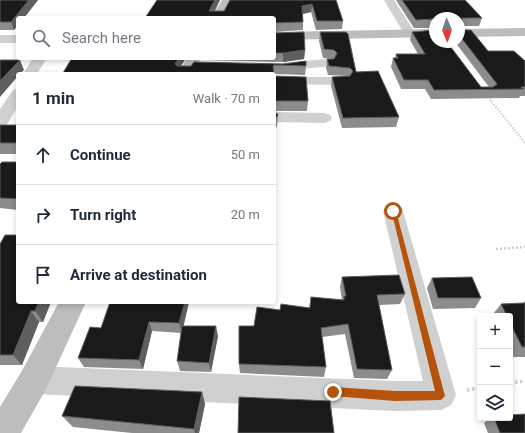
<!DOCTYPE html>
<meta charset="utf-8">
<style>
body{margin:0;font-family:Roboto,sans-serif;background:#f6f6f7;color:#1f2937}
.controls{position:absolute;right:12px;bottom:12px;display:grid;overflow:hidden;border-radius:4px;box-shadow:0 2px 6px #0003}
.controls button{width:36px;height:36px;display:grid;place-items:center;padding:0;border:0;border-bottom:1px solid #e0e1e3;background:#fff;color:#1f2937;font:20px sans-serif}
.compass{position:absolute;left:429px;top:12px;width:36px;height:36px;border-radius:50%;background:#fff;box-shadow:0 2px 6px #0003;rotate:178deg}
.stop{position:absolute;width:12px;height:12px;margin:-9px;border:3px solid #b45309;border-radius:50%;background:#fff}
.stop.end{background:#b45309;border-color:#fff;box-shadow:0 1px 4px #0008}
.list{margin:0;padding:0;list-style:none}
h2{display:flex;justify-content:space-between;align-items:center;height:52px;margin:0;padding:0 16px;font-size:17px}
h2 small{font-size:13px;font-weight:400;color:#747a83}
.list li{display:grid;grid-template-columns:26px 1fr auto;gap:12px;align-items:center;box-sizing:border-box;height:60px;padding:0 16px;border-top:1px solid #e0e1e3}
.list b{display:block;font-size:15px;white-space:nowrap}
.list em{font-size:13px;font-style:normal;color:#747a83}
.icon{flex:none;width:22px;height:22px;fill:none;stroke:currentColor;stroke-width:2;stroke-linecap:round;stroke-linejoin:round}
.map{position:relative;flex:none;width:525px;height:433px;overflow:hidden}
.search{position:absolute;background:#fff;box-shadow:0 2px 6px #0003;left:16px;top:16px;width:260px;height:44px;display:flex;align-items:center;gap:10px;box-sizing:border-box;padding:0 14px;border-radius:4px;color:#747a83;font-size:15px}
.panel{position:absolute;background:#fff;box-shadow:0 2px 6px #0003;left:16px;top:72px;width:260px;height:232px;border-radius:4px}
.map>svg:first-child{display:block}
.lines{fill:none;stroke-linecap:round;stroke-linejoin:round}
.path-far2{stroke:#cdcdcd;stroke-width:2;stroke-dasharray:1.5 1.5;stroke-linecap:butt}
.path-far1{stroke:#cdcdcd;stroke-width:2.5;stroke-dasharray:2 2;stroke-linecap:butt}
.path{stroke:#cdcdcd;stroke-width:3.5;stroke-dasharray:2.5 2.5;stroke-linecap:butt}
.street{fill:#d0d0d0;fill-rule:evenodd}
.secondary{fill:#bdbdbd;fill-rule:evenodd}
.wall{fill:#8c8c8c}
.shaded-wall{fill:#5f5f5f}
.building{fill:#1a1a1a;stroke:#5f5f5f}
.route{fill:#b45309}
</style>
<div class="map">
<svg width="525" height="433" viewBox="0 0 525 433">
<rect width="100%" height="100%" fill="#fff"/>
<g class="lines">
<path class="path-far2" d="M488,97l37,46"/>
<path class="path-far1" d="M496,249l29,-2"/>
<path class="path" d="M510,383l15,-2
M467,390l13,-2"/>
<path class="street" d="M384,0h10l22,34 -2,3h-8z
M0,35h18v8h-18z
M33,58h14l-10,16h-14z
M328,59l5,1 2,3 -2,3 -54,5 -5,-1 -2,-3 2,-3 5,-1z
M279,77h64l5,1 2,3 -2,3 -5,1 -69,-1v-6z
M18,88v18l-12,20 -6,1v-18l13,-19z
M274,112l50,1 6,2 2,3 -2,3 -6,2 -50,-1z
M393,204l7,2 3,5 53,184 -5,10 -10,5 -46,1 -361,-17 -10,-4 -4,-10 4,-10 10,-4 361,15h28l-40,-170 3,-5z"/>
<path class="secondary" d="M222,0h12l-11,18h-12z
M525,28v8l-66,1v-8z
M435,29v8l-161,3v-8z
M187,58h14l-9,16h-14z
M59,302h27l-41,89 -24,42h-21v-26l23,-38z"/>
</g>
<path class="wall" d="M0,0h38l-24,30h-14z
M220,0l-5,11h9l112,-11 7,21 -1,8 -26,1 -5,-18 -8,2v16l-29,2v1l31,17 -1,9 -21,3 -81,-2 -1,-2h73v-40h-129z
M396,0h69l17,18 -3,8h-18v4l27,21 37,10v35h-5l-1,2 -88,1 -6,-10h-24l-10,-22 2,-9h2l1,-4h22l-8,-14 2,-8 69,55h8l-34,-45h4v-24h-24v10h-21z
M320,32l79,85 -3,10 -54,1 -11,-42 1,-9 15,-1 -19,-1 -2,-7 1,-9h6l-10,-1 -4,-17z
M72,58h114l-5,8h10l3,-4 112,4 -1,9 -31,-1h-210l-1,-1z
M274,75v1l34,25 -1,10h-33z
M274,113l4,1 -1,13 -3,-1z
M0,125h18v29h-18z
M18,162v48l-18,-2v-44z
M0,244l39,58h12l-8,20h-4l-17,43h-22z
M342,277l63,17 -5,10 -21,1 13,65 -5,9 -33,-1 -9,-44 -23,3 4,30 -2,10 -84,-4 -1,-9 15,-38 26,-16 29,-2 2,-11 31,3 -2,-13z
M432,278l49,20 -6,10 -42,1 -6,-21z
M525,301v56h-12l-3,-7v-34h-16l-1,-2 8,-10 22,-1z
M189,302l-6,24 35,10 -7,36 -31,-1 -3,-10 4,-28 -29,-2 -9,38 -59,-2 -6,-9z
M202,392l3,12 -6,29h-67l-59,-6 -11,-11z
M490,418h20l15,15h-37l-4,-10z"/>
<path class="shaded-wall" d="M29,0h9l-14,18h-6v7l-4,5 -3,-8z
M215,0h5l-9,18 -2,-7z
M312,4l-1,8 -9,2v-8z
M305,50l-1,9 -21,3v-9z
M179,58h7l-9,15 -2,-9z
M20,60l4,10 -4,4h-2v2l-18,21v-16z
M39,302h12l-8,20 -8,-11z
M185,302h4l-7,31 -3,-10z
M31,311l8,11 -17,43 -9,-10z
M149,322l3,9 -9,38 -4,-9z
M216,326l2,10 -7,36 -2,-9z
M202,392l3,12 -6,29h-4l-1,-4z"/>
<path class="building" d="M0,0h29l-18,22h-11z
M157,0h58l-6,11h15l6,-11h106l7,21h-26l-5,-17 -10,2 1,16 -29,1v-5h-129z
M402,0h63l17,18h-20l-1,12h10l17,21h26l11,10v26h-4l3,2 -90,1 -6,-10h-24l-11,-22h5l-2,-4h29l-13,-22 23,-2v12h12l34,45h12l4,-3 -38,-49v-17h-24v1l-19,1z
M274,32v1l30,-1 1,18 -22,3h-9z
M320,32h26l2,2 8,38 22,-1 21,46 -56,1 -11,-41 18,-1 3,-5 -3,-3 -21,-2 -2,-7h7l3,-6 -3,-3 -10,-1z
M72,58h107l-4,6 2,2h14l3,-4 89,2 23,-3v5l-32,-1 -1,2 1,7h-189l-22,-1z
M0,60h20l-20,21z
M274,75v1l32,1 2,24h-34z
M274,113l4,1 -1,3h-3z
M0,125h18v17l-1,1h-17z
M2,162h16v37l-18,-1v-34z
M5,235h13v67h21l-4,9h-4l-18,44h-13v-111z
M399,275l6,19 -28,1 15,75 -35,-1 -9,-45 -27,4 5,39 -87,-3v-38h15l3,-19 23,3 1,-6 29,4 1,-11 33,3v-4h2l-4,-19z
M472,277l9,21h-43l-6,-20z
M110,302h75l-6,21 -30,-1 -10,38 -61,-2 12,-31 11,1z
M525,303v44h-3l-12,-24v-7h-3l-6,-12z
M182,326h34l-7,37 -32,-2z
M75,386l127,6 -8,37 -132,-13z
M239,397l91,4 4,32h-96z
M525,414v19h-25l-6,-15h16v-3z"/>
<path class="route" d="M391,209l5,2 49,185 -4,4 -46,1 -62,-5 -5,-4 5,-5 62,4h40z"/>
</svg>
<div class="controls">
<button>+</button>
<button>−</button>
<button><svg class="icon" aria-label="layers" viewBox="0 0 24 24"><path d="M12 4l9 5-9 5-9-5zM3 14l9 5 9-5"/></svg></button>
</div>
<svg class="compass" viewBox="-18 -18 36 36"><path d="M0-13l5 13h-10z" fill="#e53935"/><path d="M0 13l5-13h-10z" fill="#747a83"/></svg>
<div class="stop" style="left:393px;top:211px"></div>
<div class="stop end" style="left:333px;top:392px"></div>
<div class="search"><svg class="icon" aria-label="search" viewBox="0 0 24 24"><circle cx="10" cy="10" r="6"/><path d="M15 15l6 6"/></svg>Search here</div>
<section class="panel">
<h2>1 min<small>Walk · 70 m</small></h2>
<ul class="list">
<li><svg class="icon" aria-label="ahead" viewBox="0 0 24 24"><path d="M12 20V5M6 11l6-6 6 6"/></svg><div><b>Continue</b></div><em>50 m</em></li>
<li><svg class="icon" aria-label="right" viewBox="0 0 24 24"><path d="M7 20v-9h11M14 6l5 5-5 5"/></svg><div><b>Turn right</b></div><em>20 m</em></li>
<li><svg class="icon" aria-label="arrive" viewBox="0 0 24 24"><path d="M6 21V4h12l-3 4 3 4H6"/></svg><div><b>Arrive at destination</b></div></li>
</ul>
</section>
</div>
